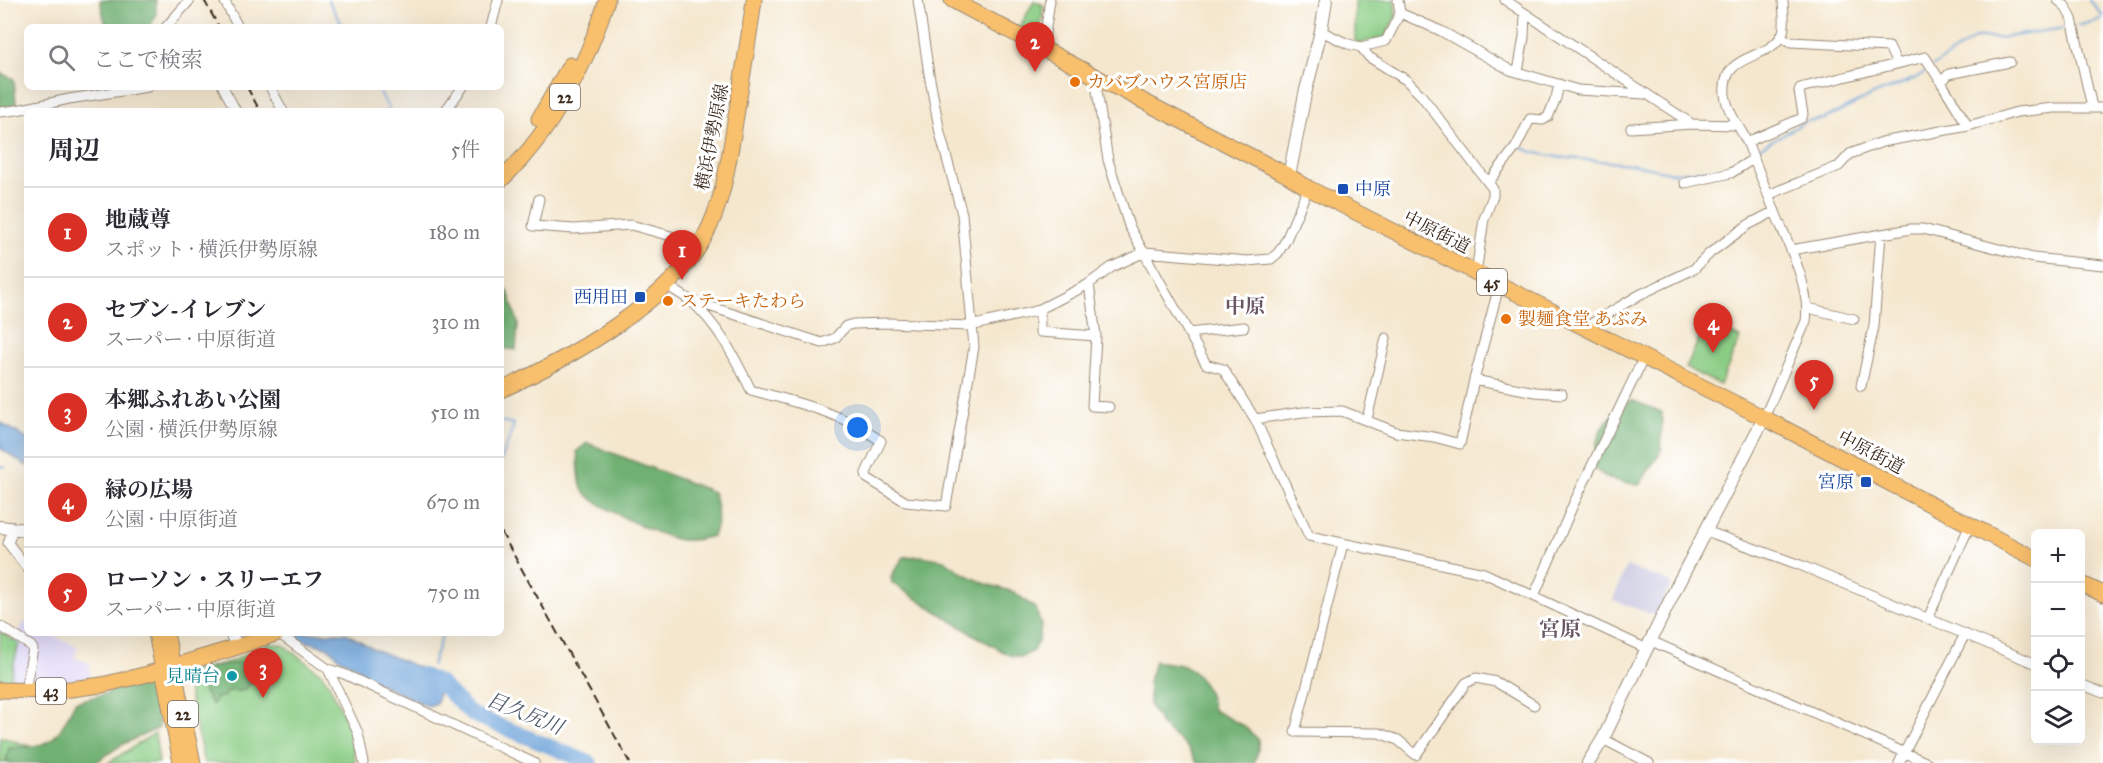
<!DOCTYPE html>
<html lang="ja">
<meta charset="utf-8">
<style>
body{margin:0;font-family:"IM FELL Great Primer","Noto Serif JP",serif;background:#f7f7f7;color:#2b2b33}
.controls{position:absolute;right:18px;bottom:18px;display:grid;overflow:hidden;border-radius:9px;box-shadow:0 6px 24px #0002}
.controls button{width:54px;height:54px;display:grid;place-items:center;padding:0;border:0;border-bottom:2px solid #e1e1e2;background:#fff;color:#2b2b33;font:30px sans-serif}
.you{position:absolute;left:858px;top:428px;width:21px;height:21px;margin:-15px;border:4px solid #fff;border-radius:50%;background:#1a73e8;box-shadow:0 0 0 9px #1a73e833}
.badge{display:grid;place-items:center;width:39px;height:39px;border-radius:50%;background:#d93025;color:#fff;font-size:20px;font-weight:700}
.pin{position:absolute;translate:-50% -50px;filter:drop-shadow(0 2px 3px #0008)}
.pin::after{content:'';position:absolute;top:32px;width:21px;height:18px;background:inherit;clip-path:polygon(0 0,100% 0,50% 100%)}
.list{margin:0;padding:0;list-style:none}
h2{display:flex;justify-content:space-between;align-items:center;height:78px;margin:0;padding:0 24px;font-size:26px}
h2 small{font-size:20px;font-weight:400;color:#7c7c81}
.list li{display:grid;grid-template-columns:39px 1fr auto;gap:18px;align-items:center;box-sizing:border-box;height:90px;padding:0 24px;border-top:2px solid #e1e1e2}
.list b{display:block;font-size:22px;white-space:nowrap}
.list p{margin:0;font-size:20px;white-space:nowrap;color:#7c7c81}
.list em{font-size:20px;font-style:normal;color:#7c7c81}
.icon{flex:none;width:33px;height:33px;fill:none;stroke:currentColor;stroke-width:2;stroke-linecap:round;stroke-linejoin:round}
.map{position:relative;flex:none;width:2103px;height:763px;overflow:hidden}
.search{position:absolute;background:#fff;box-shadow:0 6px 24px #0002;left:24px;top:24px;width:480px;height:66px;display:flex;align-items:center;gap:15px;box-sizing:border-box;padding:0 21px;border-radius:9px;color:#7c7c81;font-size:22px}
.panel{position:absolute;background:#fff;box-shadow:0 6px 24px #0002;left:24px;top:108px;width:480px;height:528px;border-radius:9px}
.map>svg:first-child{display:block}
.built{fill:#ddd5f6}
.industrial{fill:#c2c1dc}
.green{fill:#8bcd85;stroke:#637c52;stroke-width:1.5}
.forest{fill:#70b072;stroke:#566d48;stroke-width:1.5}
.water{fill:#6aa1d8;stroke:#52667b;stroke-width:1.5}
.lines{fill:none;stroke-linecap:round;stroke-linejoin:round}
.stream{stroke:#6aa1d8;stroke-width:2}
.river{stroke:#6aa1d8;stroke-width:15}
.minor-casing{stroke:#988876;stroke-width:11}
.tertiary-casing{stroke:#988876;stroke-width:14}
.primary-casing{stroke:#988876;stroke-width:17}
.minor{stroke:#fff;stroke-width:9}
.tertiary{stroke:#fff;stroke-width:12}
.primary{stroke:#f8bf6c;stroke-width:15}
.rail{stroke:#3b2a1e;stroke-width:2;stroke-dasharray:9 4.5;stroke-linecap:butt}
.food-dot{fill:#e8710a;stroke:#fff;stroke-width:2}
.transit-dot{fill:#1a4fb4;stroke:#fff;stroke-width:2}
.culture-dot{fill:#0f9aa8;stroke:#fff;stroke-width:2}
.labels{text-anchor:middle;stroke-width:6;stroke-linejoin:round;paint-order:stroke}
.shield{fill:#fff;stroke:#766a62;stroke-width:1.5}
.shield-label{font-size:16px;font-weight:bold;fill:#3b2a1e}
.food-label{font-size:18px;fill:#c56008;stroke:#fff;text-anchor:start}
.street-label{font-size:18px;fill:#3b2a1e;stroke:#fff}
.transit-label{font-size:18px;fill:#164399;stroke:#fff;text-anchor:end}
.culture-label{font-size:18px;fill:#0d838f;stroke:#fff;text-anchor:end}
.neighbourhood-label{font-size:20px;font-weight:bold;fill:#6b5865;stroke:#fff}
.water-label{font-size:20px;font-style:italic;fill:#4e5a68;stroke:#fff}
.quarter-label{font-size:21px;font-weight:bold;fill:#6b5865;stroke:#fff}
</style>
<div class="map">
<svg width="2103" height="763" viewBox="0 0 2103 763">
<rect width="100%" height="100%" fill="#fff"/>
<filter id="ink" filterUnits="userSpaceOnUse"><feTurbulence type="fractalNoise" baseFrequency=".0167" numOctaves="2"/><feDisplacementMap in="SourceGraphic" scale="12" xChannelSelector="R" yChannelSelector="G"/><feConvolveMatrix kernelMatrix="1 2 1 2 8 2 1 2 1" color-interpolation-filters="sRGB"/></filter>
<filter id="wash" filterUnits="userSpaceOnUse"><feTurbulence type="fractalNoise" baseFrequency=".008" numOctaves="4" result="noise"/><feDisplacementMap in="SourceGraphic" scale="24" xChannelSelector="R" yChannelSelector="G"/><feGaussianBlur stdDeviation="1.35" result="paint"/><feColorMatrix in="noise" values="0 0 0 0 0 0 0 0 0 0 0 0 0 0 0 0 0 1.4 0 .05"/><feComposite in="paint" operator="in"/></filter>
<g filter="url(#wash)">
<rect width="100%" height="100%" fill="#f4e7ce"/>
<path class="built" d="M24,622l3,1v10h21l30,14 -4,11 16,5 -1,18 -80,4 10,-42 -6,-3z"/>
<path class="industrial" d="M1626,566l46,17 -16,33 -43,-16z"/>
<path class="green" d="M1355,0h40l1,16 -12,22 -26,5 -3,-3z
M1034,1l9,4c-1,10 0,21 -7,29h-5l-12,-6z
M1706,323l34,15 -20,47 -34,-17z
M0,632l19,11 -10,42 -9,-1z
M270,643l13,2 39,29 7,10 22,48 4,31h-151l-18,-83 4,-8 42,-11z
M155,733l4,30h-51z
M0,737l33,10 -24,1 -3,13 7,2h-13z"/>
<path class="forest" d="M100,0h56v15l-6,12h-44z
M0,73l14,6 2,24 -7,5h-9z
M501,288l7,3 10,32 -2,27 -15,-2z
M1631,400l31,12 -1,39 -21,33c-16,0 -36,-4 -46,-17 2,-40 8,-43 37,-67z
M587,443l126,49c5,16 7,28 0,44 -11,3 -22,5 -33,4 -17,-2 -92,-37 -98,-51 -4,-11 -3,-26 -5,-38z
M922,556l22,4 19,13 23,11 28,8 22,17 5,17 -2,13 -6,12 -11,6 -13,-2 -38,-22 -79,-50 -1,-7 13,-19z
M1155,661c9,2 21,2 29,5 18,7 26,28 29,44l31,16 14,13v12l-4,12h-57l-10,-16 -25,-21 -13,-22v-22z
M243,662c11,6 12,22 0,28 -4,2 -10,1 -15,1l-3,5 -9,2 -4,7 -8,-13 -6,-22z
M146,685l10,15 3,28 -36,16 -28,19h-81l-8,-2 3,-13c46,-2 46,-6 66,-46l30,-8 17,-8z"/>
<path class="water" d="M0,422l27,17v27l-27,-18z
M291,633h55l28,16 63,26 3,8 -3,20 -9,3 -66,-30 -5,-9 -18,-9 -10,-10 -24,-7z"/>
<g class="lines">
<path class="stream" d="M328,0l15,27
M2089,0l14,16
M2077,26l26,-7
M1933,66l42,-28h24l72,-11
M377,87l13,24
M1519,146l13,6 25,5 74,7 42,9 55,-5 21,-14
M1753,151l54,-30 17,-2 49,-24 43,-17 13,-9
M501,421l13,3 -13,37
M0,467h5
M432,665l11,-32"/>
<path class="river" d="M422,675l18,8 31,31 119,49"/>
</g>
</g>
<g filter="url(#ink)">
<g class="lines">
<g class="minor-casing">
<path id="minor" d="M224,0l14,27
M1505,0l187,124 45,1
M2058,0l7,6 7,13 20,88
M1400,13l41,18 69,39 68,20 66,4
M166,27l24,-27
M491,27l7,-27
M1321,31l27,13 13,3 8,10 37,23 15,15 72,94v7l-9,23 -8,54
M1781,37l10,5 98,5 8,17
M1043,47l7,-47
M1361,47l25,-6 14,-28 -2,-13
M1518,72l6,-35 1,-23
M1100,79l-3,12 11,69 21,66 77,138 17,5 32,50 54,117 175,37 163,76
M223,87l13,24
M270,87l13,24
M445,111l18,-24
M0,112l17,-2 52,-11 79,-12
M1968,126l-27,-44 8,-8 61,-12
M1631,128l61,-4
M1747,142l55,-24 1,-4 -4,-23 1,-3 125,-31 16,25
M1488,183l28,-36 14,-28 13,1 5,-3 8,-19 3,-14
M1685,183l46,-10 22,-14
M1768,195l71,-29 11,-12 32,-12 86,-16 49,-14 37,-4h49
M539,199l-6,27 41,3 57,-4 40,11 27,12
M1791,250l120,-21h12l110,29 70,7
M1089,284l7,52 -4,70 17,1
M666,285l24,15 132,43 13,-5 11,-12 7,-2 35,-1 82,3 66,-15 51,-26 25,-18 33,-15 102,9 24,-2 7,-6 8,-13 22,-52
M690,300c29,26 44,56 61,90 47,13 90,22 130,51l-15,32 1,5 39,24 40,4 28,-159 -12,-133 -22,-81 -11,-59 -11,-74
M1808,308l46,11
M1040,309v23l56,4
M1584,328l55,-33 55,-26 16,-16 38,-28 27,-14
M1188,333l56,-6
M1474,380l61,12 27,2
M1861,386l13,-60 7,-92
M1764,418l42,-97c5,-34 -18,-77 -31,-109 -9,-22 -18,-45 -27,-68 -7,-16 -21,-31 -23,-50 -4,-44 47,-32 58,-62 3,-9 0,-22 0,-32
M1255,419l48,-7 39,-1 54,21 38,5 26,7 14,-64 25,-94
M1367,419l19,-81
M13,529l-5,14 19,25
M1706,531l94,34 236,99
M1343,544l-48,188 84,1 19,7 18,15 50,-72 10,-5 20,4 38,23
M1534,596l39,-91 71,-148
M1928,618l42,-93
M0,626l31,20 2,3 -8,41
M278,633l50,36 16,5 190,89
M1651,641l277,122
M328,669l30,64 6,30
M2080,684l23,9
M1603,739l46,24
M1899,763l66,-129"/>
</g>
<g class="tertiary-casing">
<path id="tertiary" d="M1289,176l16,-82 16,-63 5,-31
M0,527l27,3
M231,633l6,14
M1588,763l15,-24 75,-155 86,-166"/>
</g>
<g class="primary-casing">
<path id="primary" d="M952,0l148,79 189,97 19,12 456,230 272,141
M539,119l31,-54
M501,180c50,-47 86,-115 106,-180
M501,390c67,-31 170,-88 204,-154 17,-32 22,-66 28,-101 7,-45 15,-90 21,-135
M2080,583l23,11
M156,633l25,130
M166,633l27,130
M0,690l54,1 48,-6 46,-11 89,-27 41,-14"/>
</g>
<use href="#minor" class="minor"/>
<use href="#tertiary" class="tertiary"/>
<use href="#primary" class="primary"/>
<path class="rail" d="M204,0l15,27
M247,87l13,24
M501,532l129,231"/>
</g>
</g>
<g class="food-dot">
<circle cx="1075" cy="82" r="6"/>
<circle cx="668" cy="301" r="6"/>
<circle cx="1506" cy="319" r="6"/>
</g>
<g class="transit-dot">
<rect x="1337" y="183" width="12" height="12" rx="3"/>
<rect x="634" y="291" width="12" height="12" rx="3"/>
<rect x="1860" y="476" width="12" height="12" rx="3"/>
</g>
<circle class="culture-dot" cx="232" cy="676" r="6"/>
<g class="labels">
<g class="shield">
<rect x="550" y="84" width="30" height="26" rx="4.5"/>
<rect x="1477" y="269" width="30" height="26" rx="4.5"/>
<rect x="36" y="678" width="30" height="26" rx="4.5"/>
<rect x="168" y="701" width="30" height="26" rx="4.5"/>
</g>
<g class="shield-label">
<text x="565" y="103">22</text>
<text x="1492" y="288">45</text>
<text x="51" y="697">43</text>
<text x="183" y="720">22</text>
</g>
<g class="food-label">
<text x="1087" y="88">カバブハウス宮原店</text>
<text x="680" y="307">ステーキたわら</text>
<text x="1518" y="325">製麺食堂 あぶみ</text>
</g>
<g class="street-label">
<text transform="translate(712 137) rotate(-79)" y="6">横浜伊勢原線</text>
<text transform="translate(1437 232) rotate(27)" y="6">中原街道</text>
<text transform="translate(1871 452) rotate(28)" y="6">中原街道</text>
</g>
<g class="transit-label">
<text x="1355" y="195" text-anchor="start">中原</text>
<text x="628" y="303">西用田</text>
<text x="1854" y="488">宮原</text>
</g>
<g class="culture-label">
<text x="220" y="682">見晴台</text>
</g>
<g class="neighbourhood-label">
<text x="1245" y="313">中原</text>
</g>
<g class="water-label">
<text transform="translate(525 713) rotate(22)" y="7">目久尻川</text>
</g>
<g class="quarter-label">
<text x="1560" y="636">宮原</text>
</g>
</g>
</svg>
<div class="controls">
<button>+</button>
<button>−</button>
<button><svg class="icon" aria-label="locate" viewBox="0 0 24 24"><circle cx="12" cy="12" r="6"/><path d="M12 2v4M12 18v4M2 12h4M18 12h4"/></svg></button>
<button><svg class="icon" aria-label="layers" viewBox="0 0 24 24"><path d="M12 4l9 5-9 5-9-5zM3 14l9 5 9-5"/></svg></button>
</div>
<div class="you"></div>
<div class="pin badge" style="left:682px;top:280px">1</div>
<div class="pin badge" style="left:1035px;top:72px">2</div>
<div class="pin badge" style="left:263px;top:698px">3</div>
<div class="pin badge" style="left:1713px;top:353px">4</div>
<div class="pin badge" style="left:1814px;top:410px">5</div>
<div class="search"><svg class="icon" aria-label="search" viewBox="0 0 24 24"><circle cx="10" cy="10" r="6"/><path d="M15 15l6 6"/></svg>ここで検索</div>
<section class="panel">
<h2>周辺<small>5件</small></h2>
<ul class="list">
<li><span class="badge">1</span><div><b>地蔵尊</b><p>スポット · 横浜伊勢原線</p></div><em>180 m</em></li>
<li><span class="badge">2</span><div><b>セブン-イレブン</b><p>スーパー · 中原街道</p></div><em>310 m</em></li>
<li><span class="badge">3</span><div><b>本郷ふれあい公園</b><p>公園 · 横浜伊勢原線</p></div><em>510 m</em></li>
<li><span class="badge">4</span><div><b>緑の広場</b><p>公園 · 中原街道</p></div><em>670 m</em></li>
<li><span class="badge">5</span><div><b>ローソン・スリーエフ</b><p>スーパー · 中原街道</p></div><em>750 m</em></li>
</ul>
</section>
</div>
